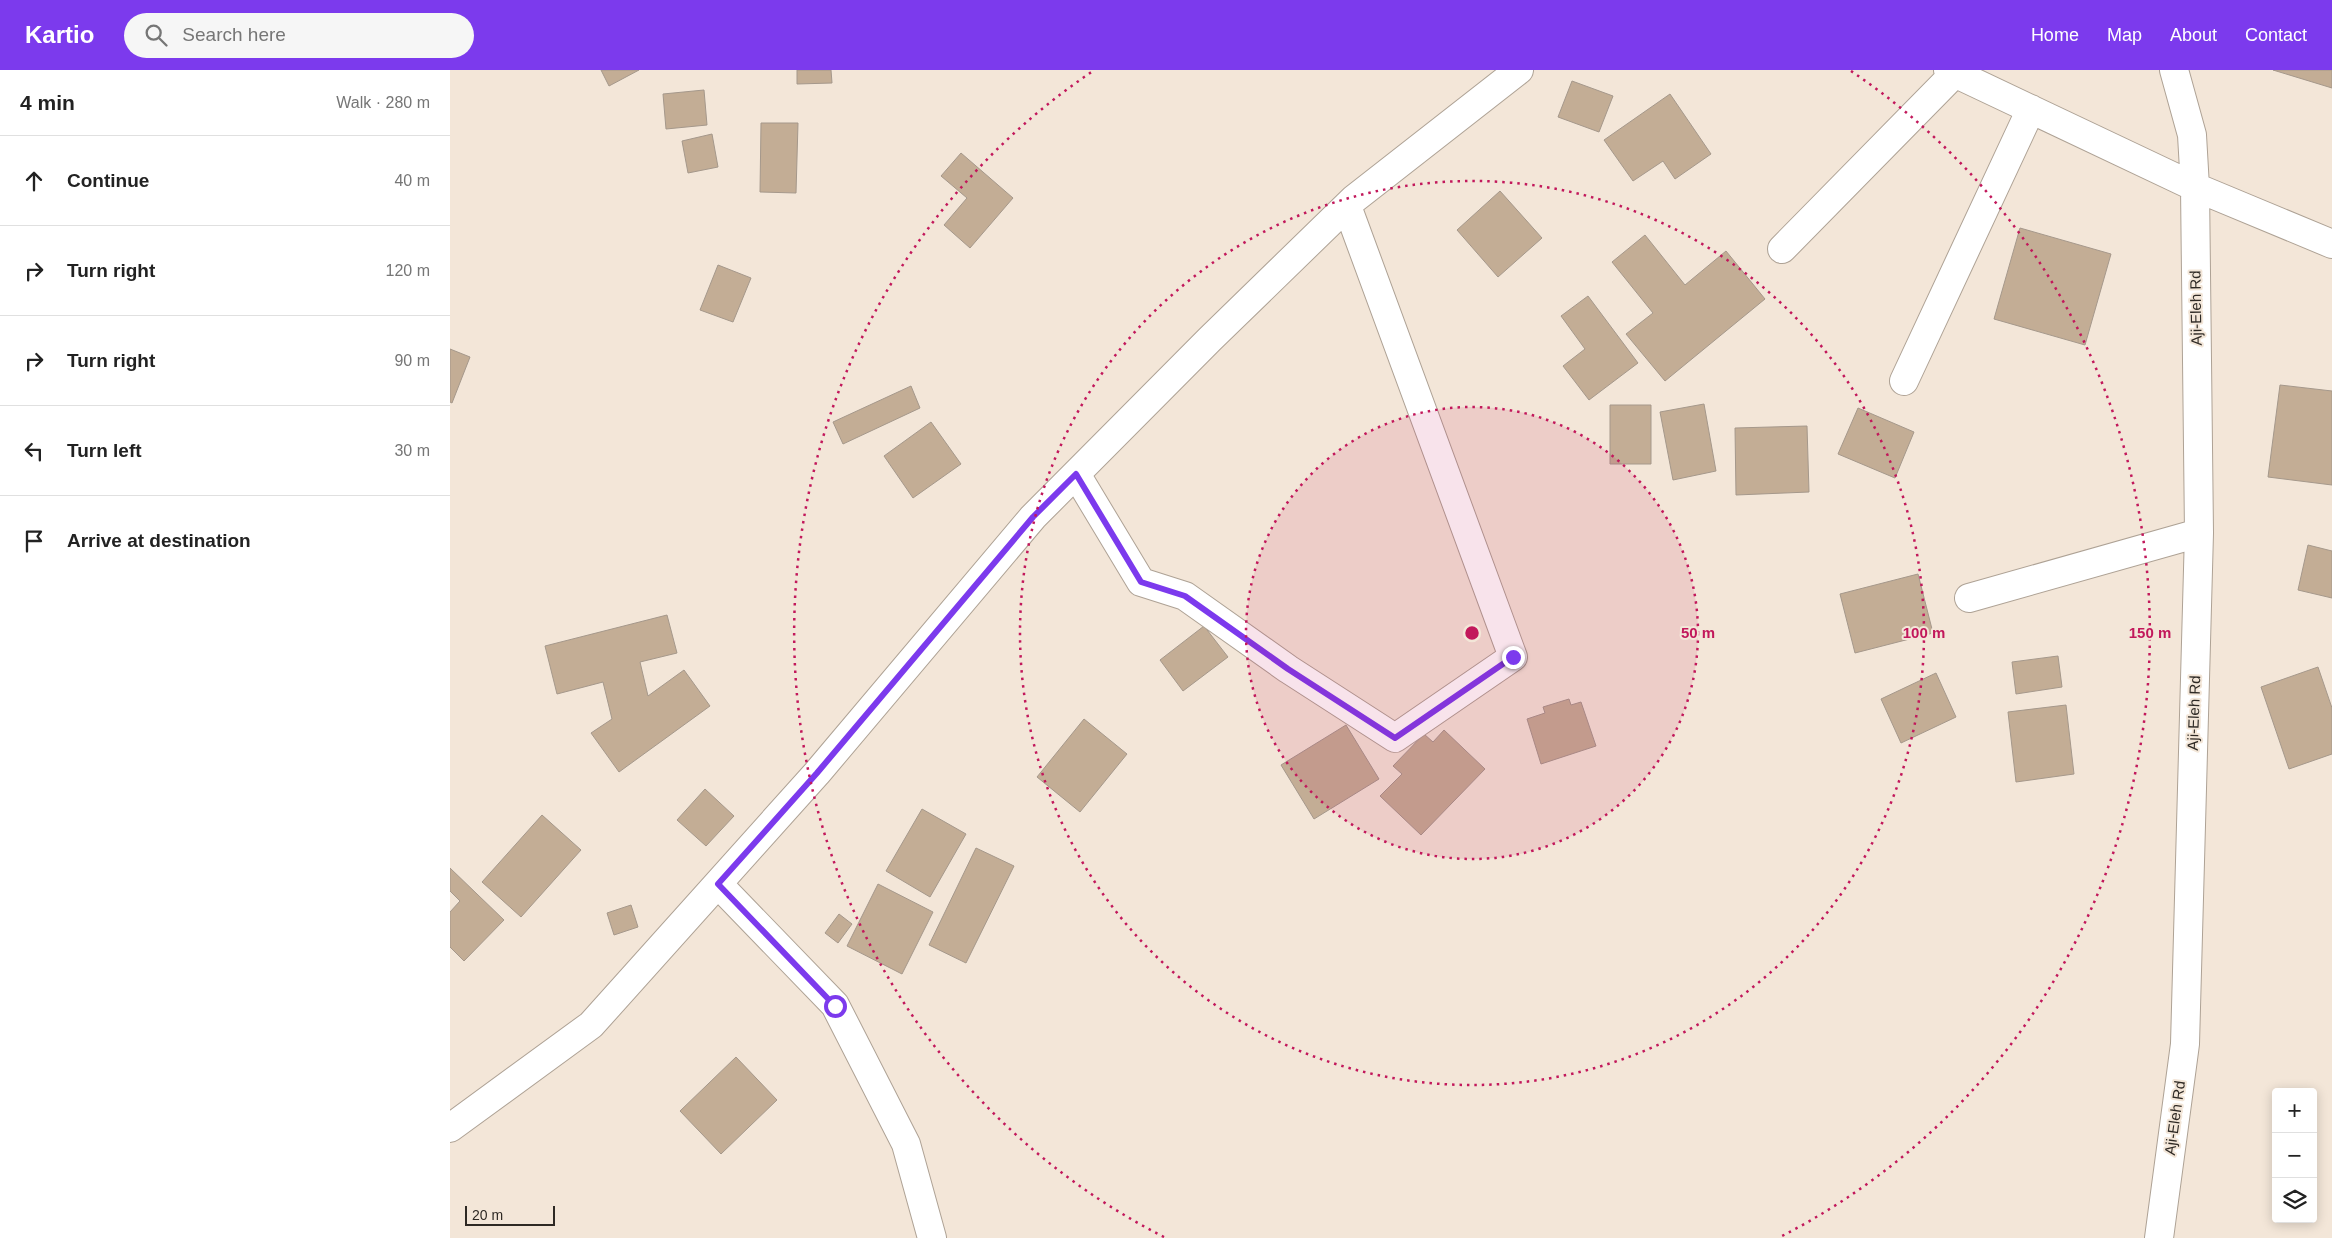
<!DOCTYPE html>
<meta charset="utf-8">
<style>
body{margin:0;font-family:Arial,sans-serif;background:#f6f6f6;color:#222}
.controls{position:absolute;right:15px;bottom:15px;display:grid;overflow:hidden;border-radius:5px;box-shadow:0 2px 12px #0003}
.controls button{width:45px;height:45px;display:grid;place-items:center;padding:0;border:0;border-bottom:1px solid #e0e0e0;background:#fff;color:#222;font:25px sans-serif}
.scale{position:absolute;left:15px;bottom:12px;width:90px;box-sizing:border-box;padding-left:5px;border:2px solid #2e2924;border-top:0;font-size:14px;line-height:18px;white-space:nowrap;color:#2e2924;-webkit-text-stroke:4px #f3e6d8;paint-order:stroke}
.stop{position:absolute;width:15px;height:15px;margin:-11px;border:4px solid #7c3aed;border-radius:50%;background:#fff}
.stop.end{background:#7c3aed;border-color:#fff;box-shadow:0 1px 5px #0008}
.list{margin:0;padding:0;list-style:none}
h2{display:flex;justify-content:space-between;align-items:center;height:65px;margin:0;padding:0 20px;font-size:21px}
h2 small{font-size:16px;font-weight:400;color:#767676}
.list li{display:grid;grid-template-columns:32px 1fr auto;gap:15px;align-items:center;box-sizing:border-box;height:90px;padding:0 20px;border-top:1px solid #e0e0e0}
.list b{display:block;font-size:19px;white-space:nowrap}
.list em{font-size:16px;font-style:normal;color:#767676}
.icon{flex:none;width:28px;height:28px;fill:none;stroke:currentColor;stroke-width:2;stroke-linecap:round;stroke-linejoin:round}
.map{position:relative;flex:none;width:1882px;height:1168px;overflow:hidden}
header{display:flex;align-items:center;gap:30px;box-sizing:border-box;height:70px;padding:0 25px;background:#7c3aed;color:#fff}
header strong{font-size:24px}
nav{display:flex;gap:28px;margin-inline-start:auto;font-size:18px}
.search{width:350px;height:45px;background:#f6f6f6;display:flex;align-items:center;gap:12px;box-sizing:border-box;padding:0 18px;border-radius:28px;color:#767676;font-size:19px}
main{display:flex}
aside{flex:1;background:#fff}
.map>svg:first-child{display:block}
.building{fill:#c3ad95;stroke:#a5988b}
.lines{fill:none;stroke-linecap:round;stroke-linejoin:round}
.minor-casing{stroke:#aea295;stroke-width:30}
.minor{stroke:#fff;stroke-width:28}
.route{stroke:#7c3aed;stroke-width:6}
.ring{fill:none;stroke:#c2185b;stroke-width:2.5;stroke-dasharray:2.5 5}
.labels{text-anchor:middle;stroke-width:4;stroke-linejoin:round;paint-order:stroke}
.street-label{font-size:15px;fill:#2e2924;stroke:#f3e6d8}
.centre{fill:#c2185b;stroke:#f3e6d8;stroke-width:2.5}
.ring-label{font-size:15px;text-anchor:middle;font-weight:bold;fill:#c2185b;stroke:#f3e6d8;stroke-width:4;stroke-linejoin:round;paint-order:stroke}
</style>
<header>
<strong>Kartio</strong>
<div class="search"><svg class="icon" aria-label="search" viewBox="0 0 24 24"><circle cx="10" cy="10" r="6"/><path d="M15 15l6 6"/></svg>Search here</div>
<nav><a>Home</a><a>Map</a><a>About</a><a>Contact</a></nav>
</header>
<main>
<aside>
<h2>4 min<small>Walk · 280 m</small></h2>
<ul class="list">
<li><svg class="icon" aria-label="ahead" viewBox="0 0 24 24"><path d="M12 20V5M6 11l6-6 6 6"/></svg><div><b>Continue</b></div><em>40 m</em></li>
<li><svg class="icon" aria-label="right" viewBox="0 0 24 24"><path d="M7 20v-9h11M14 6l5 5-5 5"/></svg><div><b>Turn right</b></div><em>120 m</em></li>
<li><svg class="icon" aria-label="right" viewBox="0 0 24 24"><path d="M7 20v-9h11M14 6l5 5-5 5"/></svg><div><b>Turn right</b></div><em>90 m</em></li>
<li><svg class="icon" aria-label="left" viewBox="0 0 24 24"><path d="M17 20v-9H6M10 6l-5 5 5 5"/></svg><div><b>Turn left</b></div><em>30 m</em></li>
<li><svg class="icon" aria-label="arrive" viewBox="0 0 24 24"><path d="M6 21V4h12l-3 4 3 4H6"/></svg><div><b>Arrive at destination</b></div></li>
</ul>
</aside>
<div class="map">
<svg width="1882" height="1168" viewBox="0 0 1882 1168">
<rect width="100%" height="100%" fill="#f3e6d8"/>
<path class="building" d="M151,0h38l-30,16z
M347,0h34l1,13 -35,1z
M1823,0h59v18z
M1122,11l41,15 -14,36 -41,-15z
M254,20l3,35 -41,4 -3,-35z
M1220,24l41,60 -36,25 -12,-18 -30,20 -29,-41z
M311,53h37l-2,70 -36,-1z
M262,64l6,33 -30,6 -6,-32z
M511,83l52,45 -43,50 -26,-23 23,-27 -26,-22z
M1050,121l42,47 -44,39 -41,-47z
M1570,158l91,26 -26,91 -91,-26z
M1195,165l40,50 41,-34 39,48 -100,82 -39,-47 27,-21 -41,-51z
M268,195l33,13 -18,44 -33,-12z
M1138,226l50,67 -49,37 -26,-34 22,-17 -24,-33z
M0,279l20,8 -18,46 -2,-1z
M1830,315l52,6v94l-64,-8z
M461,316l9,22 -77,36 -10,-22z
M1254,334l12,67 -43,9 -13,-68z
M1160,335h41v59h-41z
M1408,338l56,24 -19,46 -57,-24z
M481,352l30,42 -48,34 -29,-42z
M1357,356l2,66 -73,3 -1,-67z
M1858,475l24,6v47l-34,-8z
M1468,504l15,59 -78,20 -15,-59z
M217,545l10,38 -37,9 8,34 36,-26 26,36 -91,66 -28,-39 21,-14 -9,-37 -46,12 -12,-48z
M754,556l24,31 -45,34 -23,-31z
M1608,586l4,31 -46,7 -4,-32z
M1868,597l14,41v46l-43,15 -28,-82z
M1486,603l20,44 -55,26 -20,-44z
M1119,629l2,6 10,-3 15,44 -55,18 -14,-45 18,-6 -2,-6z
M1616,635l8,69 -58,8 -8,-70z
M634,649l43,35 -47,58 -43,-35z
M896,655l33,54 -65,40 -33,-54z
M994,660l41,39 -64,66 -41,-39 22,-22 -9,-8 31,-32 9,8z
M255,719l29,27 -28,30 -29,-26z
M472,739l44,25 -36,63 -44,-26z
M92,745l39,35 -60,67 -39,-35z
M526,778l38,18 -48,97 -37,-18z
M0,798l54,52 -40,41 -14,-14v-35l10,-11 -10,-10z
M428,814l55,28 -31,62 -55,-28z
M181,835l7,22 -24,8 -7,-22z
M389,844l13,10 -14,19 -13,-10z
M286,987l41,43 -56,54 -41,-43z"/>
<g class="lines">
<g class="minor-casing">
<path id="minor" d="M1498,0l247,117 137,57
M1332,179l173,-176
M1454,311l127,-272
M626,404l65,108 44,14 103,73 107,69 118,-81 -166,-451
M1519,528l230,-65
M268,814l117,121 71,139 26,94
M0,1058l141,-103 226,-252 216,-256 177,-178 144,-140 165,-129
M1709,1168l26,-194 14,-511 -4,-346 -3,-52 -18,-65"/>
</g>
<use href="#minor" class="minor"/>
</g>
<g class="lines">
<path class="route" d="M385,936l-117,-122 99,-111 216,-256 43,-43 65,108 44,14 103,73 107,69 118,-81"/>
</g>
<circle cx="1022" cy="563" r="226" fill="#c2185b" fill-opacity=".12"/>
<g class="ring">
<circle cx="1022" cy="563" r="226"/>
<circle cx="1022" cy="563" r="452"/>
<path d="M714 1167A678 678 0 0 1 643 1M1401 1A678 678 0 0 1 1330 1167"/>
</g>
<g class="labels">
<g class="street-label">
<text transform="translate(1746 238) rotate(-91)" y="5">Aji-Eleh Rd</text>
<text transform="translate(1744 643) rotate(-88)" y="5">Aji-Eleh Rd</text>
<text transform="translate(1725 1048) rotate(-82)" y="5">Aji-Eleh Rd</text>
</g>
</g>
<circle cx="1022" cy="563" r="8" class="centre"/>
<g class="ring-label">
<text x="1248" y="568">50 m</text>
<text x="1474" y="568">100 m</text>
<text x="1700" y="568">150 m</text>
</g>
</svg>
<div class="controls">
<button>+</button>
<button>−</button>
<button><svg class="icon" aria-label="layers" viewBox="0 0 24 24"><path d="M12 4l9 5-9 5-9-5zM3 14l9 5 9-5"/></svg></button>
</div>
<div class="scale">20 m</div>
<div class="stop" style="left:385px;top:936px"></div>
<div class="stop end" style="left:1063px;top:587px"></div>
</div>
</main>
